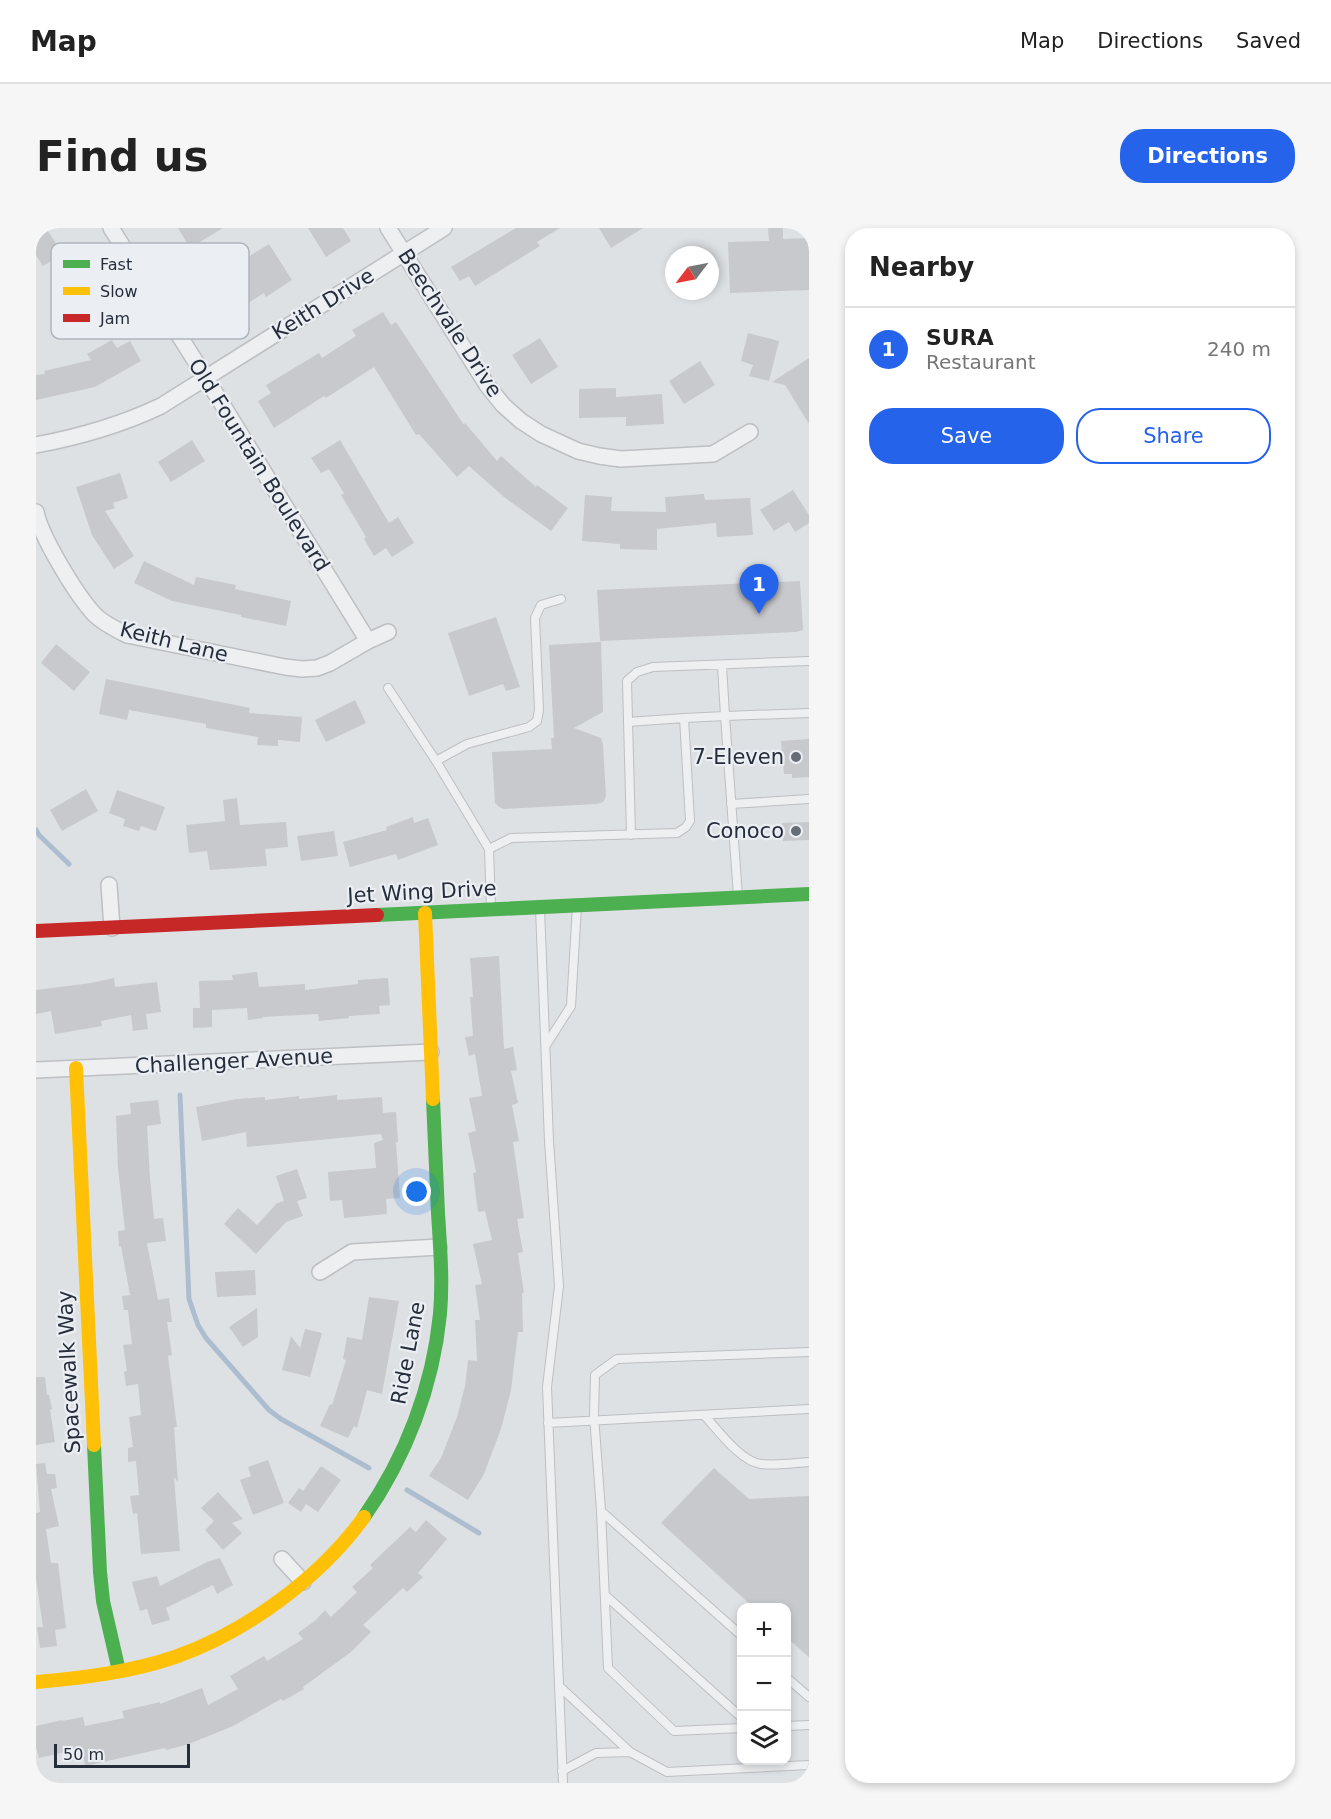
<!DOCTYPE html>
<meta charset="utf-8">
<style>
body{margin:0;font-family:"DejaVu Sans",sans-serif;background:#f6f6f6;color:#222}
.controls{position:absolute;right:18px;bottom:18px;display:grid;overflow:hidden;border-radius:12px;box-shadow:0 3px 9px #0003}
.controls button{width:54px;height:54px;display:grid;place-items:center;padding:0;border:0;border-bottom:2px solid #e0e0e0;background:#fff;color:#222;font:30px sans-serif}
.compass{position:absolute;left:629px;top:18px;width:54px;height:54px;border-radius:50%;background:#fff;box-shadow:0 3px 9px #0003;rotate:238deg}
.scale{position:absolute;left:18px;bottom:15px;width:136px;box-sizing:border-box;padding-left:6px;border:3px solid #262e3c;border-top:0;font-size:16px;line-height:21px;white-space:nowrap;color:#262e3c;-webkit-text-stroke:4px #ebeff4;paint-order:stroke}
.you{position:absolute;left:381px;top:964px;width:21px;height:21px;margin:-15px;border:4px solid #fff;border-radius:50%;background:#1a73e8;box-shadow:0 0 0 9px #1a73e833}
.badge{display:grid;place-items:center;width:39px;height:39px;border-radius:50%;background:#2563eb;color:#fff;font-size:20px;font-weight:700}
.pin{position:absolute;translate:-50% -50px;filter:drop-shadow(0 2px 3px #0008)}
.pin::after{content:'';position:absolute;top:32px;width:21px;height:18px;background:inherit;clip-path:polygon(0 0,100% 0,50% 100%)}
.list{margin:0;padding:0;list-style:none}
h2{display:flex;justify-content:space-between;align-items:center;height:78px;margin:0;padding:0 24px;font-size:26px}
h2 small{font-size:20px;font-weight:400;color:#767676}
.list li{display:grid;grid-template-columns:39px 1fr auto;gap:18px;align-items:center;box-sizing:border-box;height:84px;padding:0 24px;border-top:2px solid #e0e0e0}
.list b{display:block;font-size:22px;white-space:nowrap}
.list p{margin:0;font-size:20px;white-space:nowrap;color:#767676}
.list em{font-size:20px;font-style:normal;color:#767676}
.actions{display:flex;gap:12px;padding:18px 24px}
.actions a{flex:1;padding:14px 0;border:2px solid #2563eb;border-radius:24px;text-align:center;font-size:21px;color:#2563eb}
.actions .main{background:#2563eb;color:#fff}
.icon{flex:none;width:33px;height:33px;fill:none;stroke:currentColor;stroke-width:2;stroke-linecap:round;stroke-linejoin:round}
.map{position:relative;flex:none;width:773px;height:1555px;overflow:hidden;border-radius:24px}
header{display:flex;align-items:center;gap:36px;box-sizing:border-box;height:84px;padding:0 30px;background:#fff;border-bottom:2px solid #e0e0e0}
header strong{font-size:28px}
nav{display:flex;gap:33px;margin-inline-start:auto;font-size:21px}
.intro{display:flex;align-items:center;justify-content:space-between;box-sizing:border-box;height:144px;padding:0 36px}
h1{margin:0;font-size:42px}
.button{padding:15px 27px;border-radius:24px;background:#2563eb;color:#fff;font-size:21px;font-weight:700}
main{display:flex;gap:36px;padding:0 36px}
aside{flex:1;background:#fff;border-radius:24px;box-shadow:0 3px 9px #0003}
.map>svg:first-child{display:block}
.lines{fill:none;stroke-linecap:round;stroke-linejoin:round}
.stream{stroke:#acbdd0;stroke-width:5}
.building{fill:#c7c9cc}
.lane-casing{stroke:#bdbfc2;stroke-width:10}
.street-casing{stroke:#bdbfc2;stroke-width:18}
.lane{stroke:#eeeff1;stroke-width:8}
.street{stroke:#eeeff1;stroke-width:15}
.fast{stroke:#4caf50;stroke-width:14}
.slow{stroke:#ffc107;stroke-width:14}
.jam{stroke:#c62828;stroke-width:14}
.poi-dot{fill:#666d77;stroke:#ebeff4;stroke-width:2}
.labels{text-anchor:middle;stroke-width:4.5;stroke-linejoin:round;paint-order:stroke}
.street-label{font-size:21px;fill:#262e3c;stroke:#ebeff4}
.poi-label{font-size:21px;fill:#262e3c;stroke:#ebeff4;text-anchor:end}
.key{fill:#ebeff4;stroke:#b0b5bd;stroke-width:1.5}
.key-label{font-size:16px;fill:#262e3c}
</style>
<header>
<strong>Map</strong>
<nav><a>Map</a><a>Directions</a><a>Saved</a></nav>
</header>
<div class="intro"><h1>Find us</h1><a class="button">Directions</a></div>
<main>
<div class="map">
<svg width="773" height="1555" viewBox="0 0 773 1555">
<rect width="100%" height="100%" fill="#dee1e4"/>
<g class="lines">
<path class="stream" d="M0,602l3,5 30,29
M144,867l9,204 9,26 8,13 63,72 12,9 88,49
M371,1262l72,43"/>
</g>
<path class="building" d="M10,0l17,26 -20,12 -7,-11v-21z
M142,0h45l-33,20z
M272,0h35l8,13 -25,16z
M480,0h44l-23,14 3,4 -65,40 -6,-10 -9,5 -9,-14z
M563,0h44l-32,20z
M732,0h15v11l26,-1v52l-79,3 -2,-51 41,-1z
M233,16l23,36 -26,17 -2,-4 -38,24 -14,-23 38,-24 -7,-10z
M347,84l8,13 5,-3 68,103 1,-2 32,38 4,-5 35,31 1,-2 31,23 -17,23 -47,-34 -35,-31 -12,11 -38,-43 -3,1 -42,-68 -48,31 -2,-2 -50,32 -16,-27 13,-8 -5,-8 53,-32 3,5 34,-22 -4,-6z
M712,105l31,8 -10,40 -20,-5 4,-11 -12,-4z
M504,110l18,29 -27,17 -19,-29z
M76,112l5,8 13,-7 11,20 -46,26 -59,13v-25l9,-1 -1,-3 47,-11 -4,-6z
M773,130v66l-24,-39 -13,-3z
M664,133l15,24 -31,19 -15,-23z
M580,160v9l46,-3 2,30 -38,2v-9l-47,1v-29z
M156,212l13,21 -34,21 -13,-20z
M304,212l49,83 9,-6 16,26 -22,14 -6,-9 -12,8 -10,-17 2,-2 -25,-42 3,-2 -15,-24 -8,4 -10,-15z
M84,245l8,25 -15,5 2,5 -10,3 29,45 -20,13 -22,-34 -16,-48z
M757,262l16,25v8l-14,9 -6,-10 -15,9 -14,-21z
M668,266l1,6 45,-2 3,37 -36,2 -1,-14 -59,6v21l-37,-1v-5l-38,-3 3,-46 27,2 -1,14 55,1 -1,-15z
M108,333l50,24 2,-8 40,8 -1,4 56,12 -5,25 -45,-9v-2l-69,-14 -38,-18z
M764,353l3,49 -7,2 -196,9 -3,-51z
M460,389l24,70 -14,4 -3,-7 -34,12 -21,-63z
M565,414l2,70 -29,16 27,10 2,6 3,52 -3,6 -6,2 -93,5 -5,-2 -4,-4 -3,-51 60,-3 -1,-11h3l-5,-93z
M20,416l34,28 -16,19 -33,-28z
M70,451l144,29 -1,5 53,4 -2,25 -22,-2v6l-21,-1 1,-8 -52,-9v-4l-77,-14 -2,10 -28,-6z
M319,472l11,23 -40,19 -11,-22z
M773,511v38l-17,1v-4h-8l-3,-33z
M50,561l12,22 -36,20 -12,-21z
M81,562l48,17 -9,24 -15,-5 -2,5 -16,-5 2,-7 -16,-6z
M201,570l3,27 46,-3 2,25 -23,2 2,17 -57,4 -3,-19 -18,2 -3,-28 39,-4 -2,-21z
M377,589l1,6 14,-5 10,27 -40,15 -2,-6 -46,13 -7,-25 44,-12 -1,-3z
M773,594v18l-26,1 -1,-18z
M298,603l4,25 -37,5 -4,-25z
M463,728l5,93 9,-2 4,23 -6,1 7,32 -6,2 7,36 -6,1 11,76 -7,1 6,33 -5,1 6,40h-2l1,39h-5l-7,58 -10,39 -17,45 -16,26 -39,-24 12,-18 16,-41 8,-31 3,-26 9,1 -2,-41h5l-5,-35 7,-1 -9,-40 19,-4 -7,-29 -7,1 -5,-39 3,-1 -8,-39 8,-2 -7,-33 13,-2 -7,-42 -6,2 -4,-19 8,-1 -3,-39h3l-3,-39z
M221,744l2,15 46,-3v6l53,-6v-4l30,-2 2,27 -11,1 1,8 -31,2v2l-30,3 -1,-7 -56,3 1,1 -15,2 -1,-12 -35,2v17l-19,1v-20h7l-1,-27 34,-1 -1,-5z
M78,750l1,9 42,-5 4,30 -15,2 2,15 -15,2 -2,-16 -30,6 1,5 -47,8 -4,-23 -15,3v-24l55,-7z
M301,867v5l45,-3 1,16 13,-1 2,30h-2l4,56 -14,1 1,15 -43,4 -2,-18 -12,1 -2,-29 48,-4 -2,-25 9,-3 -2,-6 -134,13 -1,-15 -44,9 -6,-34 41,-8 28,-2v3l34,-4v3z
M122,872l3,24 -14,2 3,52 4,41 9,-1 3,23 -19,2 11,57 11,-2 3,24h-5l5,33 -4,1 9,71h-3l4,55 -4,-5 6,74 -39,3 -4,-41 -4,1 -3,-18 9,-1 -3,-34 -8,1v-14l5,-1 -4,-30 12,-2 -3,-31 -12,2 -2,-14 3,-1 -4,-26 9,-1 -4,-34h-4l-2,-14 8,-1 -9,-49 -2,1 -1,-16 7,-1 -7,-61 -2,-53 15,-2 -1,-11z
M261,941l10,29 -10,3 6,15 -17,6 -30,32 -32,-30 14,-16 19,17 20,-22 7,-2 -8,-25z
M219,1042l1,25 -39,2 -2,-25z
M333,1069l30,4 -17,93 -15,-4 -10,38 -3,-2 -6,12 -28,-12 10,-22 2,1 14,-45 -3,-1 4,-22 15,3z
M221,1080l1,29 -15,10 -14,-20z
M269,1101l17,4 -12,44 -28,-7 9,-34 9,12z
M0,1149h9l2,18h2l3,14 -2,1 5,32 -19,3z
M232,1232l16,43 -31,12 -13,-35 11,-4 -3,-9z
M9,1235l2,11h8l2,14 -6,1 8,37 -13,3 5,34h7l8,65 -11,2 2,16 -17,2 -3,-21h6l-7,-48v-66l4,-1 -4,-48z
M285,1238l20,14 -23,32 -12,-8 -5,8 -13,-9 11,-15 4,3z
M678,1240l35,31 60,-3v161l-23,-20v-29h-32l-93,-85z
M182,1264l25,27 -11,4 10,10 -19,17 -18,-20 9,-9 -13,-13z
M390,1292l21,19 -29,34 5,4 -16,15 -4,-4 -40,37 8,7 -20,20 -48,35 1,2 -21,12 -2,-2 -48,27 -44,18 -23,6 -1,-2 -80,18 -3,-18 -43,10 -3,-11v-21l26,-6v1l21,-4 2,9 39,-8 -2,-7 38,-9v2l42,-16 6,17 30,-16 -8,-13 34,-20 3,5 36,-22 -5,-6 18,-13 9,-10 6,7 26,-25 -5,-5 21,-19 -3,-3 40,-38 6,5z
M184,1330l13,27 -16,9 -4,-9 -47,23 4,12 -18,5 -5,-16 -7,2 -8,-29 25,-6 3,10 47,-24z"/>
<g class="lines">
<g class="lane-casing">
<path id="lane" d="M352,460l48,73
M592,494l56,-4
M695,576l78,-5
M595,607l-4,-154 10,-9 16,-5 156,-6
M453,621l22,-11 166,-5 9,-6 4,-6 -6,-103 41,-2 -3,-51
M702,668l-13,-180 84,-3
M504,680l9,233 10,145 -12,101 16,396
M455,681l-2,-60 -53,-88 31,-17 62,-17 8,-6 2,-11 -4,-92 6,-13 20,-6
M510,817l25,-39 6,-100
M668,1187c14,15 37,47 57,49 15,2 33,-1 48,-2
M512,1195l261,-14
M565,1283l141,125
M569,1367l137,123
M750,1449l23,20
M523,1458l71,66 37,20 142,-7
M750,1498l23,-1
M706,1500l-68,3 -66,-63 -7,-157 -7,-96 1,-40 22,-16 192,-7
M526,1543l34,-18 34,-1"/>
</g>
<g class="street-casing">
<path id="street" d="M75,0l95,150 162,263
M352,0l99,157 16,20 18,16 20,13 37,17 21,5 22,3 92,-5 37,-22
M0,217c43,-8 85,-20 125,-39l283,-178
M0,284c5,25 41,84 59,103 9,9 21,14 32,20l158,32 17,2 15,-1 13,-5 38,-22 20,-9
M73,657l3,43
M0,842l395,-18
M284,1044l32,-20 87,-5
M246,1331l21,23"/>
</g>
<use href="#lane" class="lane"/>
<use href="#street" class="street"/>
<path class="fast" d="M341,687l432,-21
M58,1217l6,127 3,29 16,70
M328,1289c42,-60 69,-131 76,-203 3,-34 0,-68 -2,-101 -2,-38 -3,-76 -5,-114"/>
<path class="slow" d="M389,685l8,186
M40,840l18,377
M0,1454c47,-4 95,-10 139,-25 71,-25 145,-79 189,-140"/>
<path class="jam" d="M0,703l341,-16"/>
</g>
<g class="poi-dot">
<circle cx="760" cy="529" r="6"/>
<circle cx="760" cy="603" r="6"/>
</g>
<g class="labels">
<g class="street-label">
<text transform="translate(287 76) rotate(-32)" y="7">Keith Drive</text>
<text transform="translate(414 95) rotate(57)" y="7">Beechvale Drive</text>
<text transform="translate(223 237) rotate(58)" y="7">Old Fountain Boulevard</text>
<text transform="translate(138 414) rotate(14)" y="7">Keith Lane</text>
<text transform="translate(386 664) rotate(-3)" y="7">Jet Wing Drive</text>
<text transform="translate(198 833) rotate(-3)" y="7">Challenger Avenue</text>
<text transform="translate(372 1125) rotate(-79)" y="7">Ride Lane</text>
<text transform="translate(33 1144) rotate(-93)" y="7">Spacewalk Way</text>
</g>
<g class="poi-label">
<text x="748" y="536">7-Eleven</text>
<text x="748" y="610">Conoco</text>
</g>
</g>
<rect x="15" y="15" width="198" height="96" rx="9" class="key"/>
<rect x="27" y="32" width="27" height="8" fill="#4caf50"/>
<rect x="27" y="59" width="27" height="8" fill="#ffc107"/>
<rect x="27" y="86" width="27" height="8" fill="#c62828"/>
<g class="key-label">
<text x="64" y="42">Fast</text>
<text x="64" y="69">Slow</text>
<text x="64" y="96">Jam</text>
</g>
</svg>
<div class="controls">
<button>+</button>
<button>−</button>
<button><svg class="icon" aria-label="layers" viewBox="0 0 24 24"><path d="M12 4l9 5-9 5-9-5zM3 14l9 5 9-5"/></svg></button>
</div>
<svg class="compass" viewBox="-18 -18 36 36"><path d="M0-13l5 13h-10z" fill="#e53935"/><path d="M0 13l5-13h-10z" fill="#767676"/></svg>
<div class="scale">50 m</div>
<div class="you"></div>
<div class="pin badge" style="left:723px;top:386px">1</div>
</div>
<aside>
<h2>Nearby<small></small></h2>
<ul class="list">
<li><span class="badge">1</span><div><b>SURA</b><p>Restaurant</p></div><em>240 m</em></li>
</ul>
<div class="actions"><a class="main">Save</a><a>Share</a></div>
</aside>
</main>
